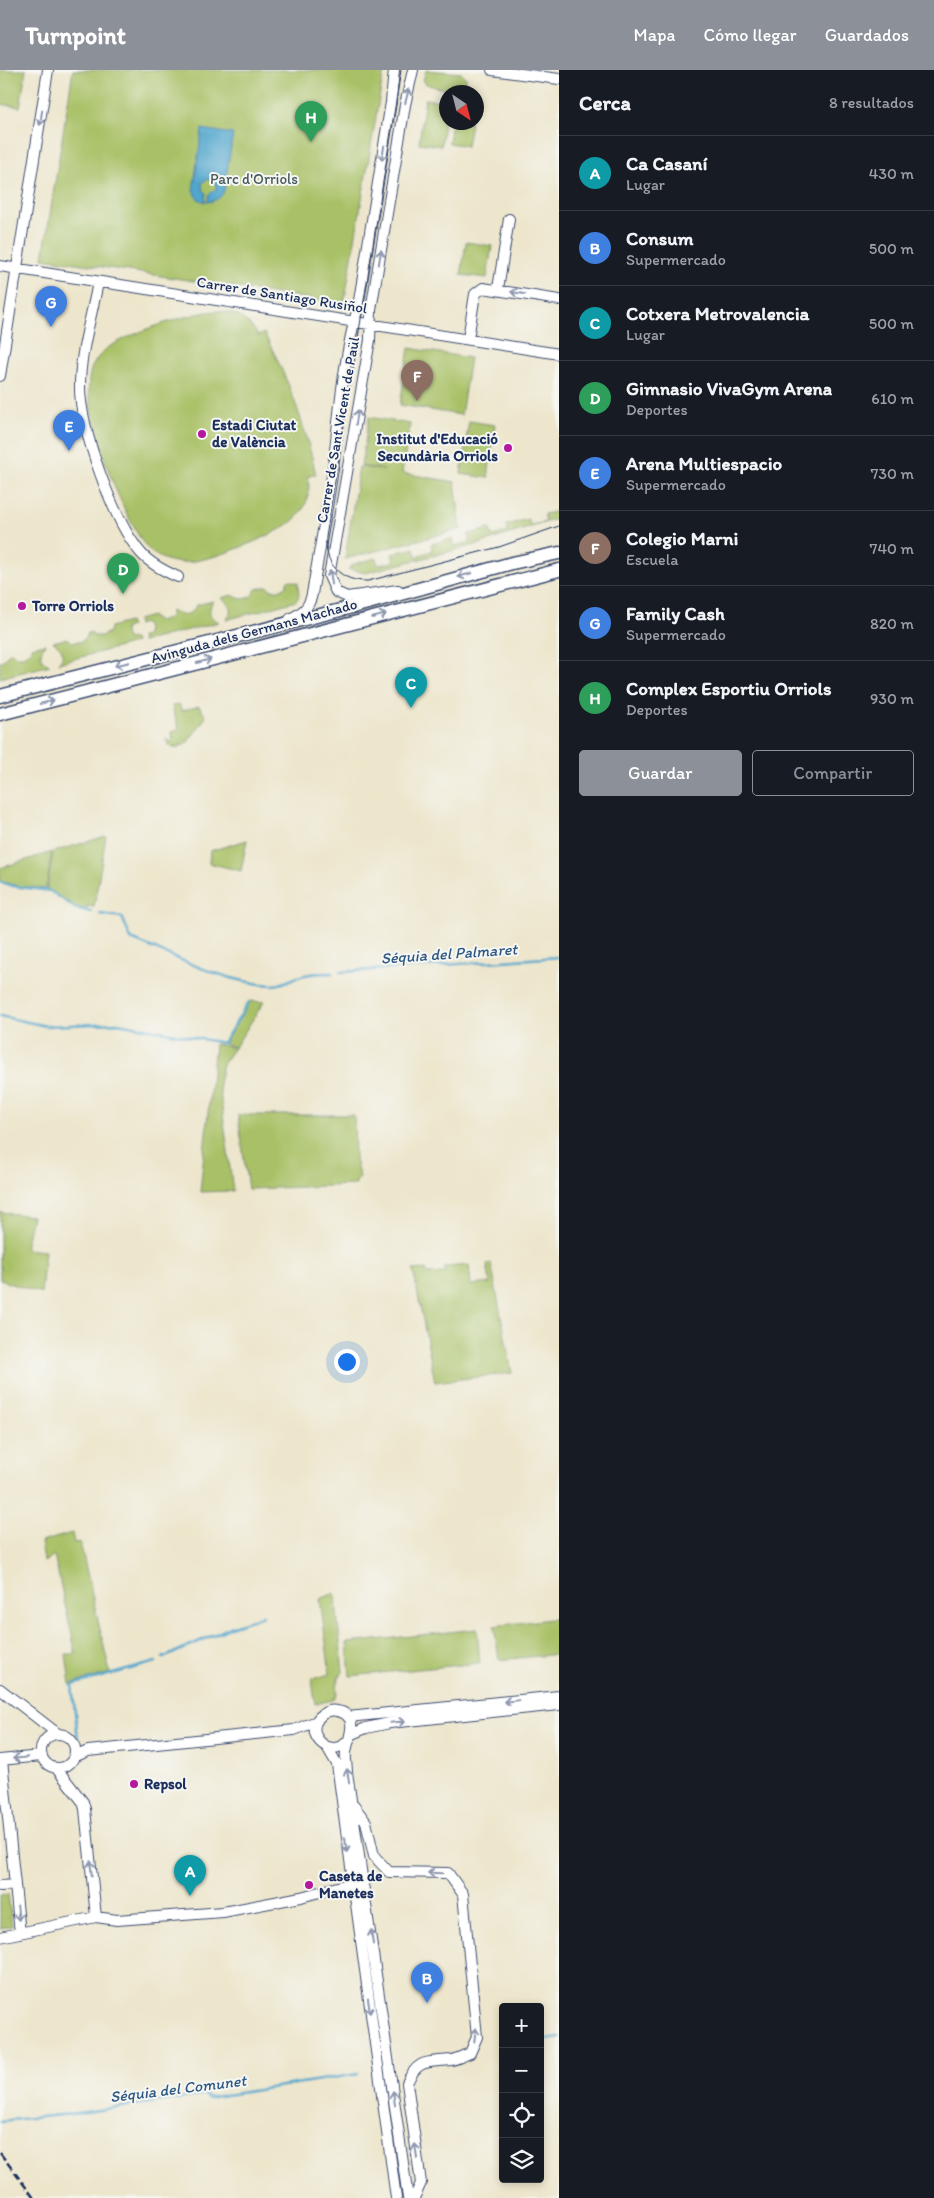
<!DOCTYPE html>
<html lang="es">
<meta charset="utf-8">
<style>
body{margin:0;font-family:Itim,sans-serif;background:#242831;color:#f1f3f6}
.controls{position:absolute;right:15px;bottom:15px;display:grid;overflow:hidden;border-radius:5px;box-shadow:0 2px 8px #0003}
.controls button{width:45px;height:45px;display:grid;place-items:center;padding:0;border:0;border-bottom:1px solid #363941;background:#171b24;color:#f1f3f6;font:25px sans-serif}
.compass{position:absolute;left:439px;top:15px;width:45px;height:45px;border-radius:50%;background:#171b24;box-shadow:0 2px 8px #0003;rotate:145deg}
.you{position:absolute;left:346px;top:1291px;width:18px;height:18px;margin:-12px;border:4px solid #fff;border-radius:50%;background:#1a73e8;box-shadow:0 0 0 8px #1a73e833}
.badge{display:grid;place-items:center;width:32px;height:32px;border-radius:50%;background:#8c9099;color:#fff;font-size:16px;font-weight:700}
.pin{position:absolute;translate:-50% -41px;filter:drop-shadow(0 1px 2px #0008)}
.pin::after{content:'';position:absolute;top:26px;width:18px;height:15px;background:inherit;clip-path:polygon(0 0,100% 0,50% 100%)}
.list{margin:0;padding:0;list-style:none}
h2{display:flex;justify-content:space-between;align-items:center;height:65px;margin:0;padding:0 20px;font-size:21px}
h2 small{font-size:16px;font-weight:400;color:#9ea1a6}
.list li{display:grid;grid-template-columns:32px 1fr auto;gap:15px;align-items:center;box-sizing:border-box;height:75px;padding:0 20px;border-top:1px solid #363941}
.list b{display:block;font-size:19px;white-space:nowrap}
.list p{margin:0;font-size:16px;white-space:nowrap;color:#9ea1a6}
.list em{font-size:16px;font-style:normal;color:#9ea1a6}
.actions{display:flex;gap:10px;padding:15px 20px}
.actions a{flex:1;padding:11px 0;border:1px solid #8c9099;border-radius:5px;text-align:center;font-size:18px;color:#8c9099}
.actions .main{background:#8c9099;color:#fff}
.icon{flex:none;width:28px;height:28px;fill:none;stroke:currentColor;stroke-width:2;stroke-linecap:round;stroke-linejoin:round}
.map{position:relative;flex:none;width:559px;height:2128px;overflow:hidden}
header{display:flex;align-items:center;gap:30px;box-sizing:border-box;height:70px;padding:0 25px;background:#8c9099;color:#fff}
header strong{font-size:24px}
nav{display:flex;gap:28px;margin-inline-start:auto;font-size:18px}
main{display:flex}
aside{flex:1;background:#171b24}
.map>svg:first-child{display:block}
.green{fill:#a9c166;stroke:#627862}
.water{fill:#51a6cd;stroke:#366a96}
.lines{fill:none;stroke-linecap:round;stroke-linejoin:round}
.stream{stroke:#51a6cd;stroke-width:2.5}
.minor-casing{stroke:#3a4a6e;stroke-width:12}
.major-casing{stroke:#3a4a6e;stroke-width:15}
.minor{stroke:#fff;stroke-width:10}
.major{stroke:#fff;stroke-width:12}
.tram{stroke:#1b2f5e;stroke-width:1}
.rail{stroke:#1b2f5e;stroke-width:2.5;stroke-dasharray:8 4;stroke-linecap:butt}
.oneway{stroke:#8d97ae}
.poi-dot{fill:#b5179e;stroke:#f6f6f2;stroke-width:2}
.labels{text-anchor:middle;stroke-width:4;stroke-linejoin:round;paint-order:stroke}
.park-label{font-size:15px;fill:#465b60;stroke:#f6f6f2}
.street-label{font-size:15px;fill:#1b2f5e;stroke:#f6f6f2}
.poi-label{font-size:15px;font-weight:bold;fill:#1b2f5e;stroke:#f6f6f2;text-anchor:start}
.water-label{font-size:16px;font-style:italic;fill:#2e5985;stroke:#f6f6f2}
</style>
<header>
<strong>Turnpoint</strong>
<nav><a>Mapa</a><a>Cómo llegar</a><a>Guardados</a></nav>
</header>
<main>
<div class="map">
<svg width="559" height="2128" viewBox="0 0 559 2128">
<rect width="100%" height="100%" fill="#f6f6f2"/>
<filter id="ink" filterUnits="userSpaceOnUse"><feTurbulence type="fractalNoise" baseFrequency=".02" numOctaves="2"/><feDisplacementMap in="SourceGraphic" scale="10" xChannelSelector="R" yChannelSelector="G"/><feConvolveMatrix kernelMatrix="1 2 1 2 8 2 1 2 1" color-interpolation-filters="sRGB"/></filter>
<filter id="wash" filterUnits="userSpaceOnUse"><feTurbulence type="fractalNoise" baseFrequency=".0096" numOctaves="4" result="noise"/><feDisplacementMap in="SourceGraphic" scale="20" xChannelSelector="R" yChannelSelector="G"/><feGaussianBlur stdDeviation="1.12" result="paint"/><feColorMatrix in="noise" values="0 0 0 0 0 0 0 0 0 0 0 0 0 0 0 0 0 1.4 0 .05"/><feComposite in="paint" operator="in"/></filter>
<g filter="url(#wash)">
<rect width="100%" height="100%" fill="#ede6cc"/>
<path class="green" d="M0,0h26l-6,37 -20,-3z
M73,0h311l-40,234 -301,-46z
M426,0l35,3 5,5 -1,8c-6,7 -37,2 -42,-5z
M425,29l21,3 -5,44 -22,-3z
M452,53h19l-4,23 -18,-3z
M466,172l26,4 -5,32 -26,-3z
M217,241c18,0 32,9 41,25l6,-3c24,45 41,91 52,142l-8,1c5,30 -11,46 -37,58 -23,11 -76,34 -101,27 -9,-2 -19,-8 -25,-16 -23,-30 -69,-143 -53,-178 4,-7 8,-13 14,-18 21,-15 85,-37 111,-38z
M409,278l61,10 -9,57 -61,-10z
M369,347l41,7 -8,49 53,9 6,47 -116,30 14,-92 25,3 -23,-4z
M469,351l26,4 -7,53 -27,-4z
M559,441v7l-80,26 -114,29 -17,-4 6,-5 22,-6 2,7 16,-3 -2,-8 22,-6 2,8 16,-5 -1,-7 21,-5 2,7 16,-4 -2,-8 22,-5 2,7 16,-4 -2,-7 22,-6 2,6 16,-3 -2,-8z
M291,510l7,3 1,13 -3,5 -70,19c8,-9 4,-17 -5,-22l12,-3c9,7 19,4 23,-6l12,-3 3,4h8l8,-4v-5z
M213,531c-5,9 -5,17 6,21l-77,20 -1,-5 6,-1v-7l-3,-6 -6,2 -1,-5 15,-4 3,4 8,1 8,-5v-5c10,4 20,7 25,-6z
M129,552l2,4 -6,2v7l3,5 6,-1 1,4 -77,20c8,-9 4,-16 -5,-21l15,-4 4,4h7l7,-4 2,-5 3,-1 2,4h9l7,-4 1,-5z
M45,574c-6,9 -6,17 5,21l-50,13v-16l6,-4 2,-4 4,-2 4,4h7l7,-4 1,-5z
M179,634l3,7 17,-5 7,11 -19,26 -11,5 -7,-3 -3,-7 2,4 5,-2 -2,-8 8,-2 -7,-24z
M106,766l-12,71 -7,-1 -1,4 -10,-3 -29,-18 6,-37z
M247,770l-6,31 -32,-8 1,-12z
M52,782l-6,37 -28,-3 -18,-5v-13z
M250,931l14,1 -29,45 -11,-3z
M215,974l19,4 -11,15 -4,21 14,107 -33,1z
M238,1045h116l1,45 5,17 -4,5v3l-108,4z
M0,1142l32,4 -7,33 20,2 -4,42 -41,-13z
M491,1193l21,110 -77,9 -22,-112 13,-1 1,5 18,-1v-6l24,-2 2,20 19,-2 -3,-19z
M72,1463l2,10 6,-1 30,131 -40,11 -4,-30h10l-22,-99 -10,7 -3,-20z
M335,1523l8,79 -5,6 -1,16 -4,6 -18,4 -3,-25 18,-5 -10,-75z
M559,1548v36l-60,6 -5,-34z
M477,1559l3,34 -130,13 -3,-33z
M8,1824l4,32 -12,2v-33z"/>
<path class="water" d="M202,59l31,5 -9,57c-3,7 -8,10 -17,11l2,-8 7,-5v-5l-8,-5 -6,4 1,7 3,3 -1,9 -7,-3 -5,-9z"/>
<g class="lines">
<path class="stream" d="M0,812l12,4 38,5 25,17 16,4
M100,844l22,3 9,22c45,18 92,43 141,46 11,0 16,-5 26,-8 11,-4 22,-4 34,-4
M340,902l219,-15
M0,946l46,10 72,-3 105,20 26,-41
M163,1588l70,-32 30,-10
M78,1669l-6,-54 84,-23
M540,1971l19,-3
M0,2051l71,-7 134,-19 2,3 151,-24"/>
</g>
</g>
<g filter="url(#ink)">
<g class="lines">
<g class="minor-casing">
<path id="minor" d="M492,0l67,9
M0,196l559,88
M98,212c-6,34 -18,69 -18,104 -1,40 34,136 60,166 10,12 24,19 38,25
M498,219l11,-70
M468,269l7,-45 8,-6 76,12
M0,306l48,-306
M398,520l-51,7 -11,-5 -7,-16 41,-236 1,-30 34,-205 8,-35
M290,549c13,-7 19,-11 22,-25 7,-42 15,-83 21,-125 6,-54 10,-109 25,-162l33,-205 3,-32
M0,1619l58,45
M348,1647l211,-21
M41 1681a17 17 0 1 1 34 0a17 17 0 1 1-34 0Z
M352,1664l14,-6 24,-5 169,-18
M349,1670c-20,23 -49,-10 -26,-26 4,-3 9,-4 14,-3 24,4 11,27 9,41 -1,7 1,13 1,20l61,426
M327,1677l10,17 59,434
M74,1687l14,-6 206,-21 23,-9
M0,1690l41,-4
M2,1690l18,173
M57,1699l26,33 2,7 11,108
M354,1736l12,16 8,34 15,16 59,1 15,21 14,143 -7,16c-6,2 -12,6 -19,7 -23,3 -33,-2 -44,23l14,100 -7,15
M0,1816l15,-1
M0,1867l96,-20 21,3 106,-8 78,-15 51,-14"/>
</g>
<g class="major-casing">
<path id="major" d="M0,626l368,-93 144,-40 47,-10
M0,644l559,-144"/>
</g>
<use href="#minor" class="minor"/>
<use href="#major" class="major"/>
<path class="tram" d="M401,0l-75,467c-2,27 15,45 42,44l131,-34 60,-21"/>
<path class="rail" d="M0,2083l34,45"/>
</g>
<defs><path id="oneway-shaft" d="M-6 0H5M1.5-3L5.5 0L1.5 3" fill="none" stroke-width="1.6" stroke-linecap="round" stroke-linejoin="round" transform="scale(1.25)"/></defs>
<g class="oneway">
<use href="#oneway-shaft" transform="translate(407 26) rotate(-76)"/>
<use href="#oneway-shaft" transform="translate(41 48) rotate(99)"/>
<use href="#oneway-shaft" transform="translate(383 83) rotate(99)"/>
<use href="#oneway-shaft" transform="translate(380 187) rotate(-81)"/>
<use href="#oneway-shaft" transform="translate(518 223) rotate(-170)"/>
<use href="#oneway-shaft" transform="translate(357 347) rotate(-81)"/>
<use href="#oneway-shaft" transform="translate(465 505) rotate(165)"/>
<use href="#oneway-shaft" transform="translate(331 507) rotate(-98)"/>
<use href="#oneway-shaft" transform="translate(379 546) rotate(-15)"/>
<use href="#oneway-shaft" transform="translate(204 591) rotate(-15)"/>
<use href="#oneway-shaft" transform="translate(122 594) rotate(166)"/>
<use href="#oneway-shaft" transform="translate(47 632) rotate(-15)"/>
<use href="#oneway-shaft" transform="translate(511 1631) rotate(174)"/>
<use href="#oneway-shaft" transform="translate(398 1652) rotate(-6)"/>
<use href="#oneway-shaft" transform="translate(20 1688) rotate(174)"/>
<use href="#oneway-shaft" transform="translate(348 1706) rotate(-99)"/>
<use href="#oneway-shaft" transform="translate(346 1775) rotate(82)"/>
<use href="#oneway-shaft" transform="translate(91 1798) rotate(-96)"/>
<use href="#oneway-shaft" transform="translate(435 1803) rotate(-178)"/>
<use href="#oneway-shaft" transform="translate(18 1843) rotate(84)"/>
<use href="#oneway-shaft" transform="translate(372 1867) rotate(-98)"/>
<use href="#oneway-shaft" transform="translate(369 1936) rotate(82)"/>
<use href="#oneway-shaft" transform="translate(475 1965) rotate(-84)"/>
<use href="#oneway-shaft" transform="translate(394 2028) rotate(-98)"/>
<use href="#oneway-shaft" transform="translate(416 2081) rotate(-98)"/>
</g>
</g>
<g class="poi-dot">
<circle cx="202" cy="364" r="5"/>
<circle cx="508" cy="378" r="5"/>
<circle cx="22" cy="536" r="5"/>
<circle cx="134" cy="1714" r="5"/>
<circle cx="309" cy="1815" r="5"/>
</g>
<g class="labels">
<g class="park-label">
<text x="254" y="114">Parc d'Orriols</text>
</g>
<g class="street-label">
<text transform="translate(282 225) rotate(9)" y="5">Carrer de Santiago Rusiñol</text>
<text transform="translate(338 360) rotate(-80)" y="5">Carrer de Sant Vicent de Paül</text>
<text transform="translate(254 561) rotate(-15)" y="5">Avinguda dels Germans Machado</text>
</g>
<g class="poi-label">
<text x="212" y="360">Estadi Ciutat<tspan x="212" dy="17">de València</tspan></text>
<text x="498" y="374" text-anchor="end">Institut d'Educació<tspan x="498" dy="17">Secundària Orriols</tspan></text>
<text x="32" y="541">Torre Orriols</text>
<text x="144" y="1719">Repsol</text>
<text x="319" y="1811">Caseta de<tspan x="319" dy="17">Manetes</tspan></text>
</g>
<g class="water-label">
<text transform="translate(449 883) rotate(-4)" y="6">Séquia del Palmaret</text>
<text transform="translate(178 2018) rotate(-7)" y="6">Séquia del Comunet</text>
</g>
</g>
</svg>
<div class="controls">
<button>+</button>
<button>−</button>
<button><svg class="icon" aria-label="locate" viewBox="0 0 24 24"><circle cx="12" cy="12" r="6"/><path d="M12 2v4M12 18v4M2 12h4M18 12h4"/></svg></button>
<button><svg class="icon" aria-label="layers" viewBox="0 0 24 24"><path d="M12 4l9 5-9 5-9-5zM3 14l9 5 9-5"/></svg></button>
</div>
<svg class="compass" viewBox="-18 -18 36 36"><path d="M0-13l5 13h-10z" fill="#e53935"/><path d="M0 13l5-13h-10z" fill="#9ea1a6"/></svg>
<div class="you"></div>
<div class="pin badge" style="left:190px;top:1826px;background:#0f9aa8">A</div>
<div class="pin badge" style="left:427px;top:1933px;background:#3f7fe0">B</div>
<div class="pin badge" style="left:411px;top:638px;background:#0f9aa8">C</div>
<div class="pin badge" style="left:123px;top:524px;background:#2e9e5b">D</div>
<div class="pin badge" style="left:69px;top:381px;background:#3f7fe0">E</div>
<div class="pin badge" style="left:417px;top:331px;background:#8d6e63">F</div>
<div class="pin badge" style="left:51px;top:257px;background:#3f7fe0">G</div>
<div class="pin badge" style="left:311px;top:72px;background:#2e9e5b">H</div>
</div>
<aside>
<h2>Cerca<small>8 resultados</small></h2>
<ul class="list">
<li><span class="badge" style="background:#0f9aa8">A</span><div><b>Ca Casaní</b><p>Lugar</p></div><em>430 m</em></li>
<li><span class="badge" style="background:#3f7fe0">B</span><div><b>Consum</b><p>Supermercado</p></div><em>500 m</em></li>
<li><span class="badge" style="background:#0f9aa8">C</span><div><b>Cotxera Metrovalencia</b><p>Lugar</p></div><em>500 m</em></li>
<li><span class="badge" style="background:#2e9e5b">D</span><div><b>Gimnasio VivaGym Arena</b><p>Deportes</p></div><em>610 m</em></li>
<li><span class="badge" style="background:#3f7fe0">E</span><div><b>Arena Multiespacio</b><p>Supermercado</p></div><em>730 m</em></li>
<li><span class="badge" style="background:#8d6e63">F</span><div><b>Colegio Marni</b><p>Escuela</p></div><em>740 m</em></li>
<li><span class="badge" style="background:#3f7fe0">G</span><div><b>Family Cash</b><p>Supermercado</p></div><em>820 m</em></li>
<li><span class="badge" style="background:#2e9e5b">H</span><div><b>Complex Esportiu Orriols</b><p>Deportes</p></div><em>930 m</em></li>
</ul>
<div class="actions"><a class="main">Guardar</a><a>Compartir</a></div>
</aside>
</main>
